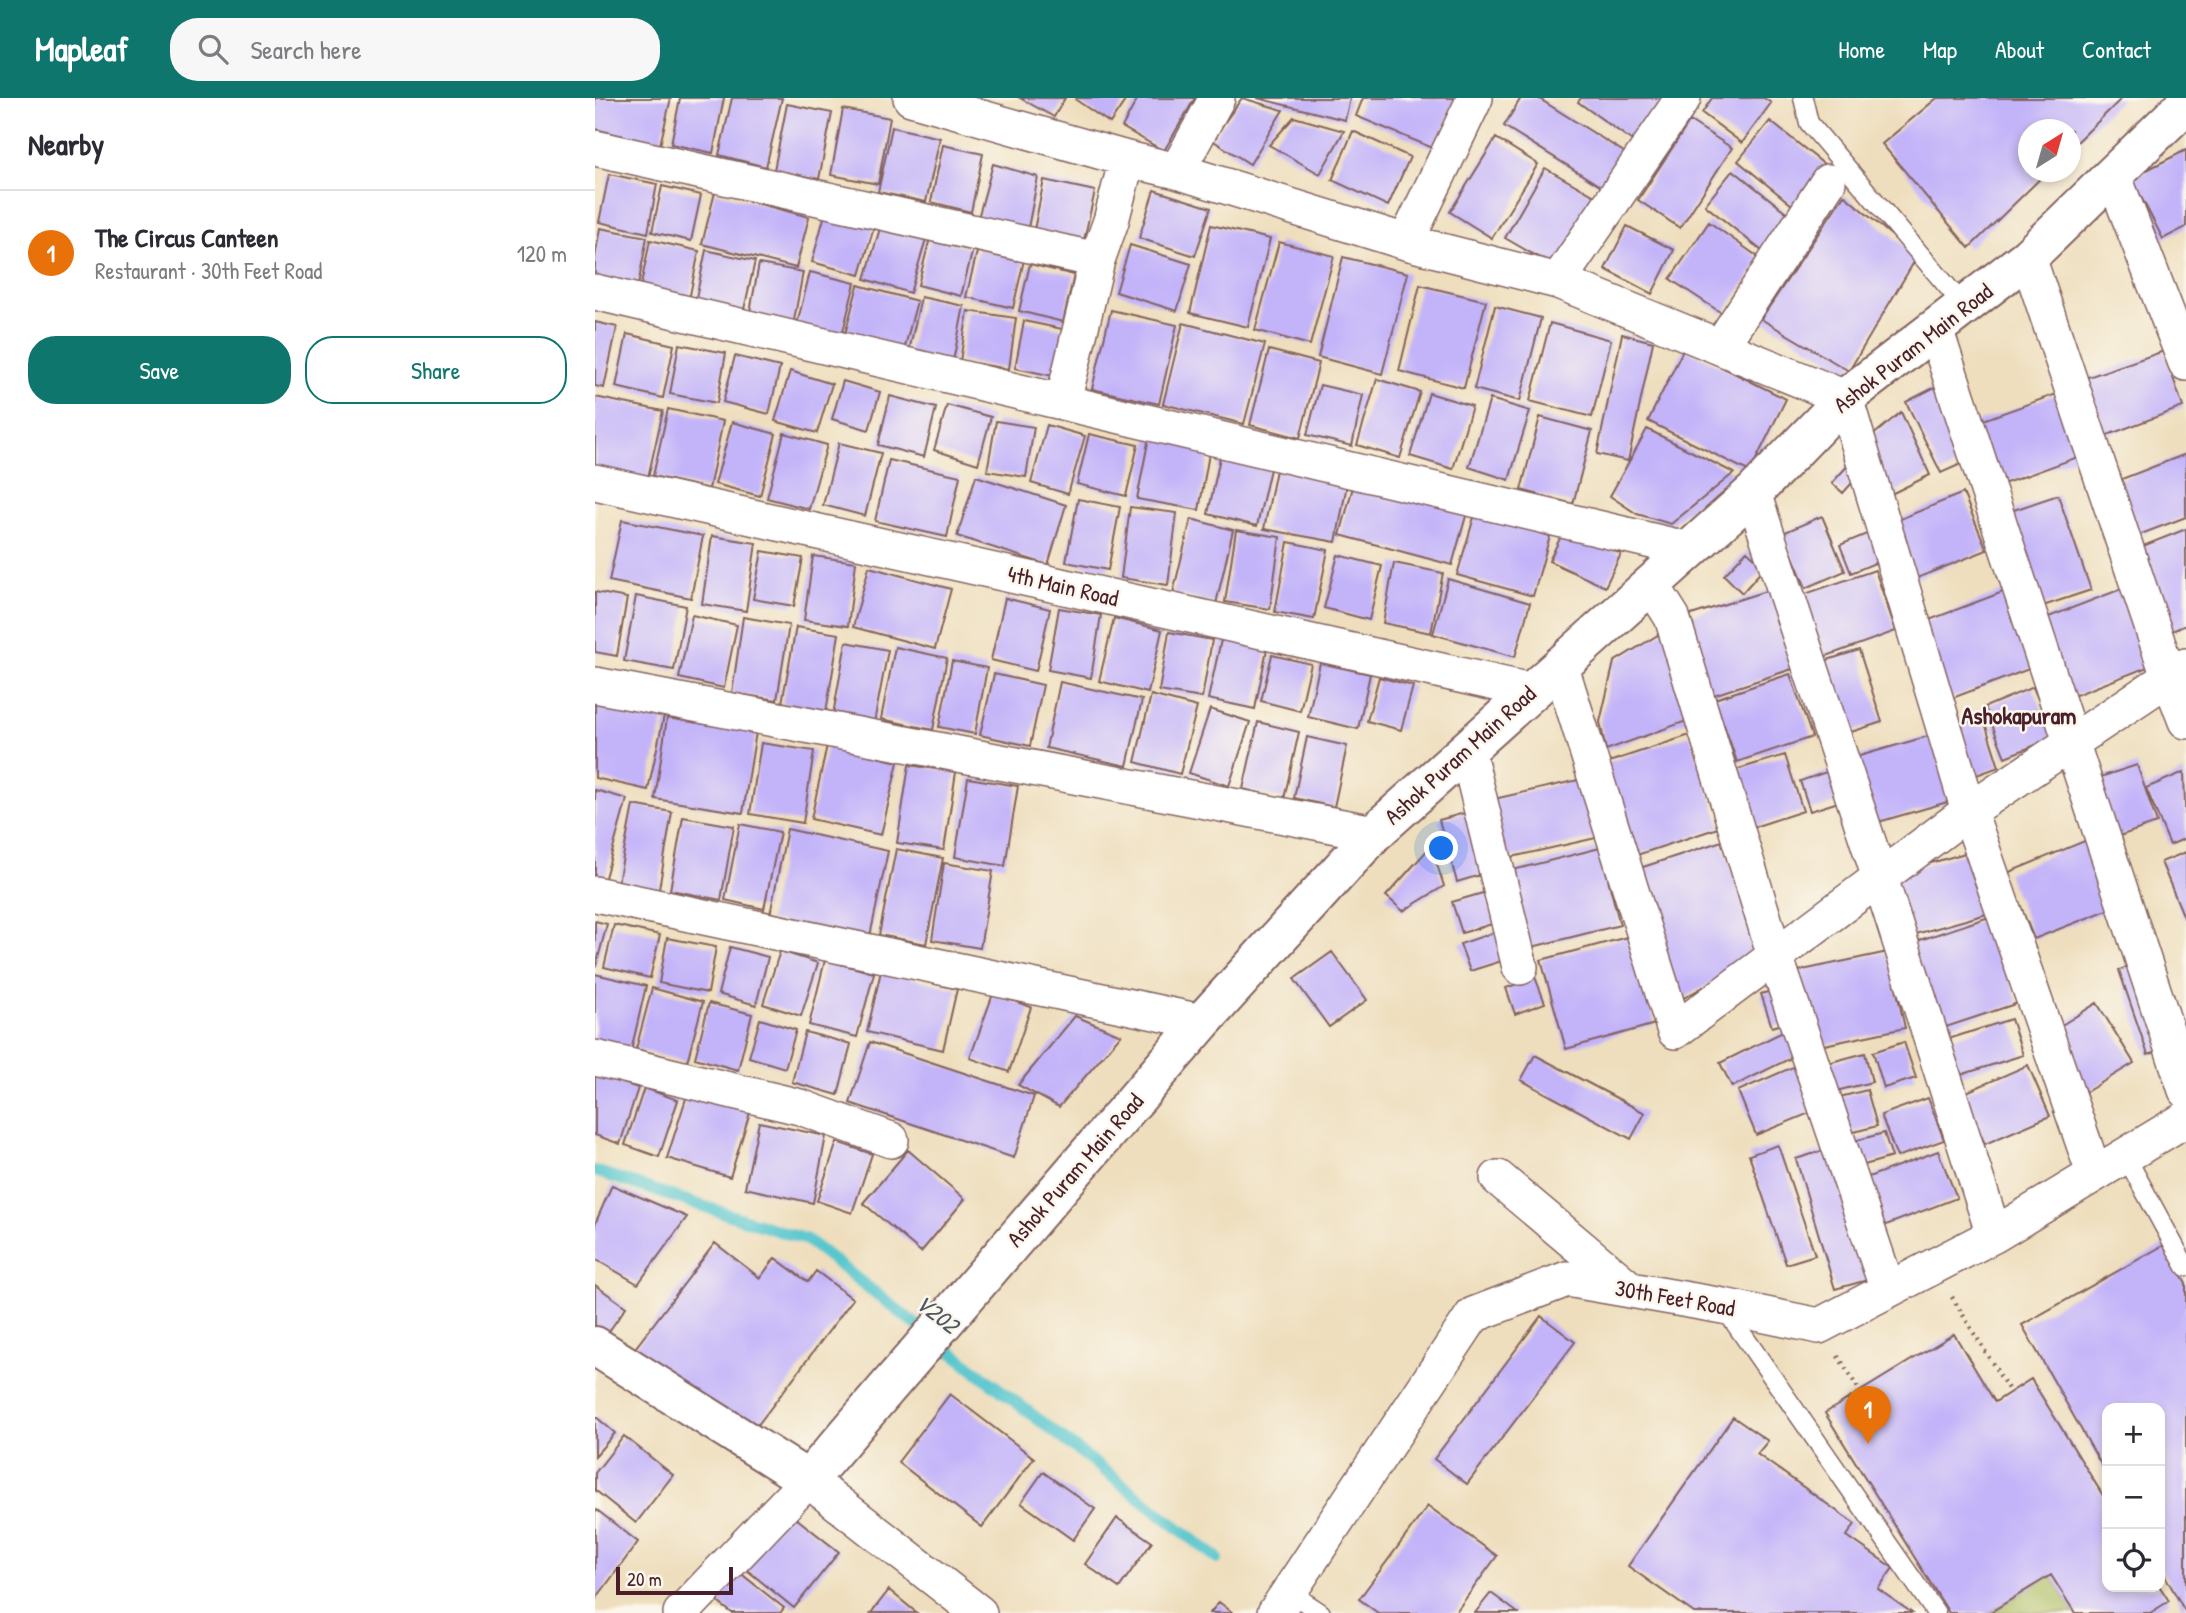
<!DOCTYPE html>
<meta charset="utf-8">
<style>
body{margin:0;font-family:"Patrick Hand",sans-serif;background:#f7f7f7;color:#2b2b33}
.controls{position:absolute;right:21px;bottom:21px;display:grid;overflow:hidden;border-radius:14px;box-shadow:0 4px 10px #0003}
.controls button{width:63px;height:63px;display:grid;place-items:center;padding:0;border:0;border-bottom:2px solid #e1e1e2;background:#fff;color:#2b2b33;font:35px sans-serif}
.compass{position:absolute;left:1423px;top:21px;width:63px;height:63px;border-radius:50%;background:#fff;box-shadow:0 4px 10px #0003;rotate:37deg}
.scale{position:absolute;left:21px;bottom:18px;width:117px;box-sizing:border-box;padding-left:7px;border:4px solid #4a1f2b;border-top:0;font-size:19px;line-height:24px;white-space:nowrap;color:#4a1f2b;-webkit-text-stroke:5px #fbf7ec;paint-order:stroke}
.you{position:absolute;left:847px;top:751px;width:24px;height:24px;margin:-18px;border:5px solid #fff;border-radius:50%;background:#1a73e8;box-shadow:0 0 0 10px #1a73e833}
.badge{display:grid;place-items:center;width:46px;height:46px;border-radius:50%;background:#0f766e;color:#fff;font-size:23px;font-weight:700}
.pin{position:absolute;translate:-50% -58px;filter:drop-shadow(0 2px 4px #0008)}
.pin::after{content:'';position:absolute;top:37px;width:24px;height:21px;background:inherit;clip-path:polygon(0 0,100% 0,50% 100%)}
.list{margin:0;padding:0;list-style:none}
h2{display:flex;justify-content:space-between;align-items:center;height:91px;margin:0;padding:0 28px;font-size:30px}
h2 small{font-size:23px;font-weight:400;color:#7c7c81}
.list li{display:grid;grid-template-columns:46px 1fr auto;gap:21px;align-items:center;box-sizing:border-box;height:126px;padding:0 28px;border-top:2px solid #e1e1e2}
.list b{display:block;font-size:26px;white-space:nowrap}
.list p{margin:0;font-size:23px;white-space:nowrap;color:#7c7c81}
.list em{font-size:23px;font-style:normal;color:#7c7c81}
.actions{display:flex;gap:14px;padding:21px 28px}
.actions a{flex:1;padding:16px 0;border:2px solid #0f766e;border-radius:28px;text-align:center;font-size:24px;color:#0f766e}
.actions .main{background:#0f766e;color:#fff}
.icon{flex:none;width:38px;height:38px;fill:none;stroke:currentColor;stroke-width:2;stroke-linecap:round;stroke-linejoin:round}
.map{position:relative;flex:none;width:1591px;height:1515px;overflow:hidden}
header{display:flex;align-items:center;gap:42px;box-sizing:border-box;height:98px;padding:0 35px;background:#0f766e;color:#fff}
header strong{font-size:33px}
nav{display:flex;gap:38px;margin-inline-start:auto;font-size:24px}
.search{width:490px;height:63px;background:#f7f7f7;display:flex;align-items:center;gap:18px;box-sizing:border-box;padding:0 24px;border-radius:28px;color:#7c7c81;font-size:26px}
main{display:flex}
aside{flex:1;background:#fff}
.map>svg:first-child{display:block}
.green{fill:#acbc5f;stroke:#7b6e45;stroke-width:2}
.lines{fill:none;stroke-linecap:round;stroke-linejoin:round}
.stream{stroke:#59c6ce;stroke-width:12}
.building{fill:#c3b3f9}
.lane-casing{stroke:#83625e;stroke-width:21}
.street-casing{stroke:#83625e;stroke-width:38}
.secondary-casing{stroke:#83625e;stroke-width:42}
.path{stroke:#83625e;stroke-width:4.5;stroke-dasharray:2 5;stroke-linecap:butt}
.lane{stroke:#fff;stroke-width:18}
.street{stroke:#fff;stroke-width:35}
.secondary{stroke:#fff;stroke-width:38}
.labels{text-anchor:middle;stroke-width:5;stroke-linejoin:round;paint-order:stroke}
.street-label{font-size:23px;fill:#4a1f2b;stroke:#fbf7ec}
.neighbourhood-label{font-size:24px;font-weight:bold;fill:#4a1f2b;stroke:#fbf7ec}
.water-label{font-size:24px;font-style:italic;fill:#4f5964;stroke:#fbf7ec}
</style>
<header>
<strong>Mapleaf</strong>
<div class="search"><svg class="icon" aria-label="search" viewBox="0 0 24 24"><circle cx="10" cy="10" r="6"/><path d="M15 15l6 6"/></svg>Search here</div>
<nav><a>Home</a><a>Map</a><a>About</a><a>Contact</a></nav>
</header>
<main>
<aside>
<h2>Nearby<small></small></h2>
<ul class="list">
<li><span class="badge" style="background:#e8710a">1</span><div><b>The Circus Canteen</b><p>Restaurant · 30th Feet Road</p></div><em>120 m</em></li>
</ul>
<div class="actions"><a class="main">Save</a><a>Share</a></div>
</aside>
<div class="map">
<svg width="1591" height="1515" viewBox="0 0 1591 1515">
<rect width="100%" height="100%" fill="#fbf7ec"/>
<filter id="ink" filterUnits="userSpaceOnUse"><feTurbulence type="fractalNoise" baseFrequency=".0143" numOctaves="2"/><feDisplacementMap in="SourceGraphic" scale="14" xChannelSelector="R" yChannelSelector="G"/><feConvolveMatrix kernelMatrix="1 2 1 2 8 2 1 2 1" color-interpolation-filters="sRGB"/></filter>
<filter id="wash" filterUnits="userSpaceOnUse"><feTurbulence type="fractalNoise" baseFrequency=".00686" numOctaves="4" result="noise"/><feDisplacementMap in="SourceGraphic" scale="28" xChannelSelector="R" yChannelSelector="G"/><feGaussianBlur stdDeviation="1.57" result="paint"/><feColorMatrix in="noise" values="0 0 0 0 0 0 0 0 0 0 0 0 0 0 0 0 0 1.4 0 .05"/><feComposite in="paint" operator="in"/></filter>
<g filter="url(#wash)">
<rect width="100%" height="100%" fill="#eedebd"/>
<path class="green" d="M1456,1477l24,38h-86z"/>
<g class="lines">
<path class="stream" d="M0,1073l212,69 410,318"/>
</g>
<g id="blocks">
<path class="building" d="M0,0h76l-11,47 -65,-16z
M85,0h44l-11,55 -42,-9z
M137,0h50l-16,69 -47,-12z
M425,0h45l-11,19z
M482,0h50l-17,25 -34,-23z
M543,0h57l-31,53 -42,-24z
M647,0l41,12 -33,54 -38,-24z
M662,0h93l-5,22z
M768,0h90l3,1 -21,50 -79,-33z
M926,0h17l89,56 -22,35 -101,-63z
M986,0h89l-33,46 -59,-42z
M1117,0h52l7,5 -29,40 -40,-30z
M1342,0h185l-51,50v-18h-42v42h18l-78,76 -87,-104z
M192,6l45,9 -13,66 -45,-9z
M248,11l47,9 -12,66 -47,-9z
M699,19l50,14 -24,43 -51,-29z
M1095,23l42,27 -52,80 -42,-28z
M1175,23l55,44 -33,40 -54,-44z
M297,29l48,11 -14,64 -48,-10z
M758,33l57,26 -22,49 -56,-26z
M901,40l42,26 -46,74 -42,-26z
M348,47l40,9 -12,58 -40,-10z
M1591,52v77l-23,12 -32,-61z
M398,66l45,13 -11,56 -50,-11z
M950,70l55,31 -40,71 -55,-32z
M1138,72l58,46 -29,35 -57,-46z
M14,76l48,10 -9,49 -49,-11z
M449,82l51,11 -11,49 -50,-10z
M67,88l39,9 -10,46 -39,-9z
M559,92l57,18 -16,48 -56,-18z
M120,94l94,25 -13,51 -94,-24z
M1249,97l73,62 -68,114 -88,-52z
M230,116l49,13 -14,48 -48,-13z
M1114,124l52,37 -38,55 -53,-35z
M286,127l45,14 -16,54 -45,-14z
M616,127l59,14 -22,88 -58,-14z
M1032,128l47,24 -22,44 -47,-25z
M5,130l47,9 -9,49 -43,-8v-20z
M335,140l43,11 -12,47 -43,-11z
M55,142l49,11 -10,49 -49,-10z
M684,144l55,14 -24,89 -55,-15z
M535,147l61,19 -14,47 -61,-19z
M383,150l46,12 -11,48 -47,-11z
M111,152l49,11 -12,53 -48,-11z
M748,159l65,16 -26,101 -64,-17z
M164,166l44,8 -10,54 -44,-9z
M435,166l44,11 -11,47 -44,-11z
M215,174l45,11 -13,52 -45,-11z
M263,187l59,16 -14,53 -59,-16z
M825,187l66,16 -22,87 -65,-17z
M326,199l43,9 -12,60 -44,-10z
M900,208l46,12 -21,83 -46,-12z
M516,212l66,15 -18,79 -67,-15z
M373,213l48,7 -7,51 -49,-8z
M429,223l43,9 -9,47 -43,-9z
M0,224l22,5 -13,61 -9,-2z
M588,225l82,21 -21,80 -81,-20z
M955,225l61,17 -19,77 -62,-16z
M32,236l47,11 -11,53 -47,-11z
M1027,236l31,8 -25,119 -31,-7z
M84,246l47,9 -9,50 -47,-9z
M1089,250l102,51 -36,73 -102,-51z
M674,252l50,13 -19,75 -50,-13z
M1569,253l19,56 -78,29 -20,-58z
M140,258l45,11 -11,47 -46,-12z
M195,273l42,13 -15,49 -42,-12z
M782,281l43,13 -20,66 -43,-13z
M248,283l37,11 -11,38 -37,-11z
M725,287l43,10 -11,51 -45,-11z
M1340,289l35,73 -29,13 -35,-71z
M834,295l43,13 -19,63 -43,-13z
M1464,295l22,63 -89,32 -23,-63z
M295,298l46,12 -12,49 -46,-12z
M0,299l68,14 -16,71 -52,-11z
M895,301l40,12 -21,69 -40,-13z
M352,307l44,12 -13,47 -44,-14z
M73,311l55,12 -14,68 -56,-13z
M1306,314l29,63 -43,21 -21,-55z
M945,319l52,14 -19,73 -52,-14z
M401,323l38,6 -8,50 -39,-6z
M137,324l44,12 -16,62 -45,-12z
M452,327l38,11 -17,58 -37,-11z
M1052,331l87,44 -63,51 -34,-10 -27,-18z
M189,335l43,12 -18,64 -42,-11z
M494,336l49,11 -12,51 -49,-12z
M554,339l61,11 -11,62 -62,-11z
M244,345l42,10 -16,63 -42,-11z
M627,350l50,12 -15,66 -49,-12z
M1591,356v63l-50,19 -22,-54z
M294,362l71,16 -13,61 -72,-16z
M1255,365l11,10 -18,20 -11,-10z
M682,367l71,14 -12,63 -72,-13z
M762,374l113,30 -18,63 -112,-30z
M381,378l90,29 -18,60 -91,-29z
M1368,395l24,57 -70,28 -24,-56z
M1463,397l33,95 -51,17 -32,-95z
M483,401l42,8 -12,63 -42,-8z
M535,409l47,6 -9,72 -47,-7z
M880,416l75,22 -17,60 -76,-21z
M1227,418l23,55 -39,17 -23,-55z
M596,421l42,11 -17,74 -43,-11z
M27,422l81,16 -12,62 -82,-17z
M970,430l56,26 -16,33 -56,-26z
M1286,430l11,28 -41,17 -11,-28z
M1591,431v96l-14,6 -34,-83z
M641,432l44,7 -10,72 -45,-7z
M117,438l44,7 -10,68 -44,-7z
M693,444l40,8 -14,69 -39,-7z
M167,453l41,7 -9,48 -41,-7z
M1152,453l18,16 -23,26 -18,-18z
M743,457l44,11 -13,54 -45,-12z
M218,458l43,6 -8,64 -44,-6z
M799,465l49,10 -12,60 -48,-10z
M274,469l82,22 -16,60 -82,-22z
M1280,472l21,61 -72,26 -22,-62z
M853,481l82,24 -15,54 -82,-23z
M1534,488l29,77 -90,35 -30,-77z
M1177,491l26,78 -90,30 -26,-79z
M1413,492l29,76 -87,33 -29,-76z
M0,494l32,6 -10,58 -22,-4z
M41,498l50,10 -12,64 -50,-9z
M410,500l45,11 -14,62 -45,-11z
M464,510l42,7 -10,63 -43,-8z
M97,517l45,10 -13,63 -45,-10z
M148,519l46,8 -12,75 -45,-7z
M519,520l48,12 -14,63 -49,-12z
M201,529l43,7 -13,78 -44,-9z
M1071,532l29,88 -89,32 -6,-28 14,-60z
M574,534l43,8 -10,58 -43,-7z
M626,542l46,9 -12,60 -47,-10z
M251,544l42,8 -14,73 -41,-8z
M300,549l52,11 -14,72 -52,-11z
M1264,552l23,72 -37,12 -24,-72z
M677,557l39,9 -11,47 -39,-10z
M357,563l35,7 -12,66 -36,-7z
M725,565l50,11 -12,55 -50,-12z
M399,576l49,11 -13,61 -50,-11z
M1195,576l22,63 -75,25 -22,-63z
M784,579l34,9 -12,44 -34,-9z
M465,584l82,18 -15,66 -81,-18z
M1438,589l21,51 -49,19 -20,-50z
M556,597l46,12 -17,67 -45,-12z
M0,601l70,12 -17,79 -53,-12z
M615,611l40,13 -21,64 -40,-13z
M1388,619l16,50 -25,9 -17,-50z
M72,620l89,14 -13,81 -88,-14z
M663,624l41,10 -15,67 -41,-10z
M1095,637l31,92 -87,29 -31,-92z
M1337,637l19,66 -76,22 -19,-66z
M712,639l40,9 -13,61 -40,-9z
M166,645l53,8 -11,72 -53,-9z
M232,647l71,17 -17,73 -70,-16z
M1190,657l18,56 -52,17 -19,-57z
M314,667l47,7 -12,78 -47,-7z
M1542,667l20,58 -52,18 -20,-59z
M1243,670l10,31 -38,12 -10,-30z
M1589,674l2,66 -16,7 -24,-57z
M373,680l50,8 -13,80 -50,-9z
M988,681l13,59 -98,22 -13,-59z
M0,692l32,9 -23,82 -9,-2z
M38,707l39,7 -14,83 -41,-7z
M877,713l18,61 -33,10 -18,-62z
M88,719l51,9 -13,74 -51,-10z
M145,726l40,8 -16,77 -39,-9z
M192,731l101,22 -19,90 -100,-21z
M1492,742l28,67 -81,32 -27,-66z
M1127,743l40,113 -82,46 -43,-131z
M836,748l13,40 -41,25 -17,-15z
M1005,750l20,77 -92,23 -19,-77z
M301,751l47,9 -17,86 -47,-9z
M1377,753l18,62 -81,23 -19,-61z
M1591,754v70l-25,-60z
M349,765l49,8 -13,77 -48,-8z
M898,792l9,31 -40,12 -10,-31z
M1394,819l29,86 -81,27 -29,-86z
M0,823l12,3 -11,42 -1,-1z
M19,827l46,10 -10,43 -46,-11z
M906,832l10,28 -41,13 -10,-27z
M1036,838l24,88 -89,25 -25,-89z
M72,840l49,9 -8,46 -49,-10z
M135,849l38,10 -12,48 -38,-11z
M185,853l38,12 -17,53 -38,-12z
M737,854l35,48 -38,27 -35,-48z
M1293,854l17,76 -95,20 -17,-76z
M230,862l49,13 -17,64 -48,-12z
M1542,865l30,85 -19,7 -29,-85z
M286,873l76,18 -14,61 -76,-18z
M0,876l51,12 -15,65 -36,-9z
M940,879l10,26 -30,11 -9,-26z
M57,890l51,14 -16,60 -51,-13z
M1186,890l11,33 -20,6 -11,-33z
M398,896l38,13 -22,65 -39,-14z
M114,905l43,11 -14,56 -43,-12z
M1502,905l37,60 -48,29 -37,-59z
M480,918l46,19 -62,72 -41,-22z
M165,921l36,11 -11,38 -36,-11z
M1416,921l12,36 -72,23 -12,-36z
M1198,929l12,24 -73,36 -12,-24z
M210,934l46,12 -13,51 -46,-13z
M275,944l164,54 -20,62 -164,-55z
M1309,944l12,36 -32,10 -11,-36z
M1270,955l7,29 -40,10 -8,-28z
M940,957l110,58 -14,26 -110,-59z
M1207,965l20,45 -66,27 -18,-44z
M1433,967l22,51 -65,28 -23,-50z
M0,976l43,14 -18,56 -25,-9z
M49,990l34,12 -19,57 -34,-12z
M94,991l62,20 -21,68 -63,-19z
M1272,992l10,36 -31,8 -10,-36z
M1333,1000l16,42 -47,17 -16,-42z
M164,1024l67,14 -13,67 -68,-15z
M1289,1035l8,24 -38,11 -7,-25z
M242,1044l35,12 -20,59 -35,-12z
M1183,1047l37,110 -29,9 -37,-109z
M1236,1050l40,131 -36,10 -39,-130z
M313,1052l57,49 -44,53 -58,-49z
M1343,1053l19,47 -84,32 -18,-48z
M17,1087l75,32 -49,67 -43,-25v-35z
M120,1145l45,35 15,-20 33,24 8,-11 37,28 -105,139 -115,-87z
M1569,1147l22,39v329l-26,-46v-159h-53v67l-85,-150z
M0,1187l31,22 -28,40 -3,-2z
M946,1218l34,26 -108,142 -33,-25z
M1359,1236l41,68 36,-23 76,123v85h53l9,14 -19,12h-75l-24,-38 -62,38h-40l-124,-200z
M355,1296l84,64 -52,69 -84,-65z
M0,1318l20,17 -20,23z
M1138,1319l35,24 -11,13 98,70 -8,12 46,32 -15,21 34,24h-218l-66,-47z
M29,1338l49,39 -37,48 -41,-33v-17z
M448,1374l52,37 -22,31 -52,-37z
M833,1408l69,50 -42,57h-77l-19,-14z
M2,1412l41,32 -43,58v-87z
M192,1413l52,41 -45,56 -52,-42z
M522,1420l35,24 -33,46 -34,-24z
M134,1466l55,44 -4,5h-48l-26,-20z
M294,1492l28,23h-46z
M896,1495l27,20h-43z
M624,1504l14,11h-23z"/>
</g>
</g>
<g filter="url(#ink)">
<use href="#blocks" fill-opacity="0" stroke="#83625e" stroke-width="2"/>
<g class="lines">
<g class="lane-casing">
<path id="lane" d="M1208,0l6,25 155,183
M1530,1057l61,112
M1130,1211l211,304
M693,1493l33,22"/>
</g>
<g class="street-casing">
<path id="street" d="M316,0l216,61 50,12 229,71 152,39 287,117 124,413 125,362
M0,50l502,112 14,-39 16,-62
M582,73l40,-73
M1518,77l73,188
M811,144l69,-144
M1433,159l141,420 17,44
M963,183l125,-183
M0,194l1095,258
M1340,231l251,761
M1125,249l108,-165
M468,304l34,-142
M0,384l936,209
M1158,395l127,385 114,357
M1056,486l21,33 103,339 113,334
M965,566l115,367 294,-220 217,-145
M0,587l779,148
M872,651l53,218
M0,796l607,128
M0,960l205,49 91,33
M903,1080l132,111
M86,1515l127,-133 171,133
M680,1515l198,-298 94,-36 156,27 96,20 175,-91 192,-116"/>
</g>
<g class="secondary-casing">
<path id="secondary" d="M0,1248l213,134 394,-458 172,-189 379,-340 92,-95 183,-141 158,-153"/>
</g>
<path class="path" d="M1357,1199l58,95
M1243,1258l22,35"/>
<use href="#lane" class="lane"/>
<use href="#street" class="street"/>
<use href="#secondary" class="secondary"/>
</g>
</g>
<g class="labels">
<g class="street-label">
<text transform="translate(1318 250) rotate(-38)" y="8">Ashok Puram Main Road</text>
<text transform="translate(468 488) rotate(13)" y="8">4th Main Road</text>
<text transform="translate(865 657) rotate(-42)" y="8">Ashok Puram Main Road</text>
<text transform="translate(480 1072) rotate(-49)" y="8">Ashok Puram Main Road</text>
<text transform="translate(1080 1200) rotate(10)" y="8">30th Feet Road</text>
</g>
<g class="neighbourhood-label">
<text x="1424" y="626">Ashokapuram</text>
</g>
<g class="water-label">
<text transform="translate(342 1216) rotate(38)" y="8">V202</text>
</g>
</g>
</svg>
<div class="controls">
<button>+</button>
<button>−</button>
<button><svg class="icon" aria-label="locate" viewBox="0 0 24 24"><circle cx="12" cy="12" r="6"/><path d="M12 2v4M12 18v4M2 12h4M18 12h4"/></svg></button>
</div>
<svg class="compass" viewBox="-18 -18 36 36"><path d="M0-13l5 13h-10z" fill="#e53935"/><path d="M0 13l5-13h-10z" fill="#7c7c81"/></svg>
<div class="scale">20 m</div>
<div class="you"></div>
<div class="pin badge" style="left:1273px;top:1346px;background:#e8710a">1</div>
</div>
</main>
